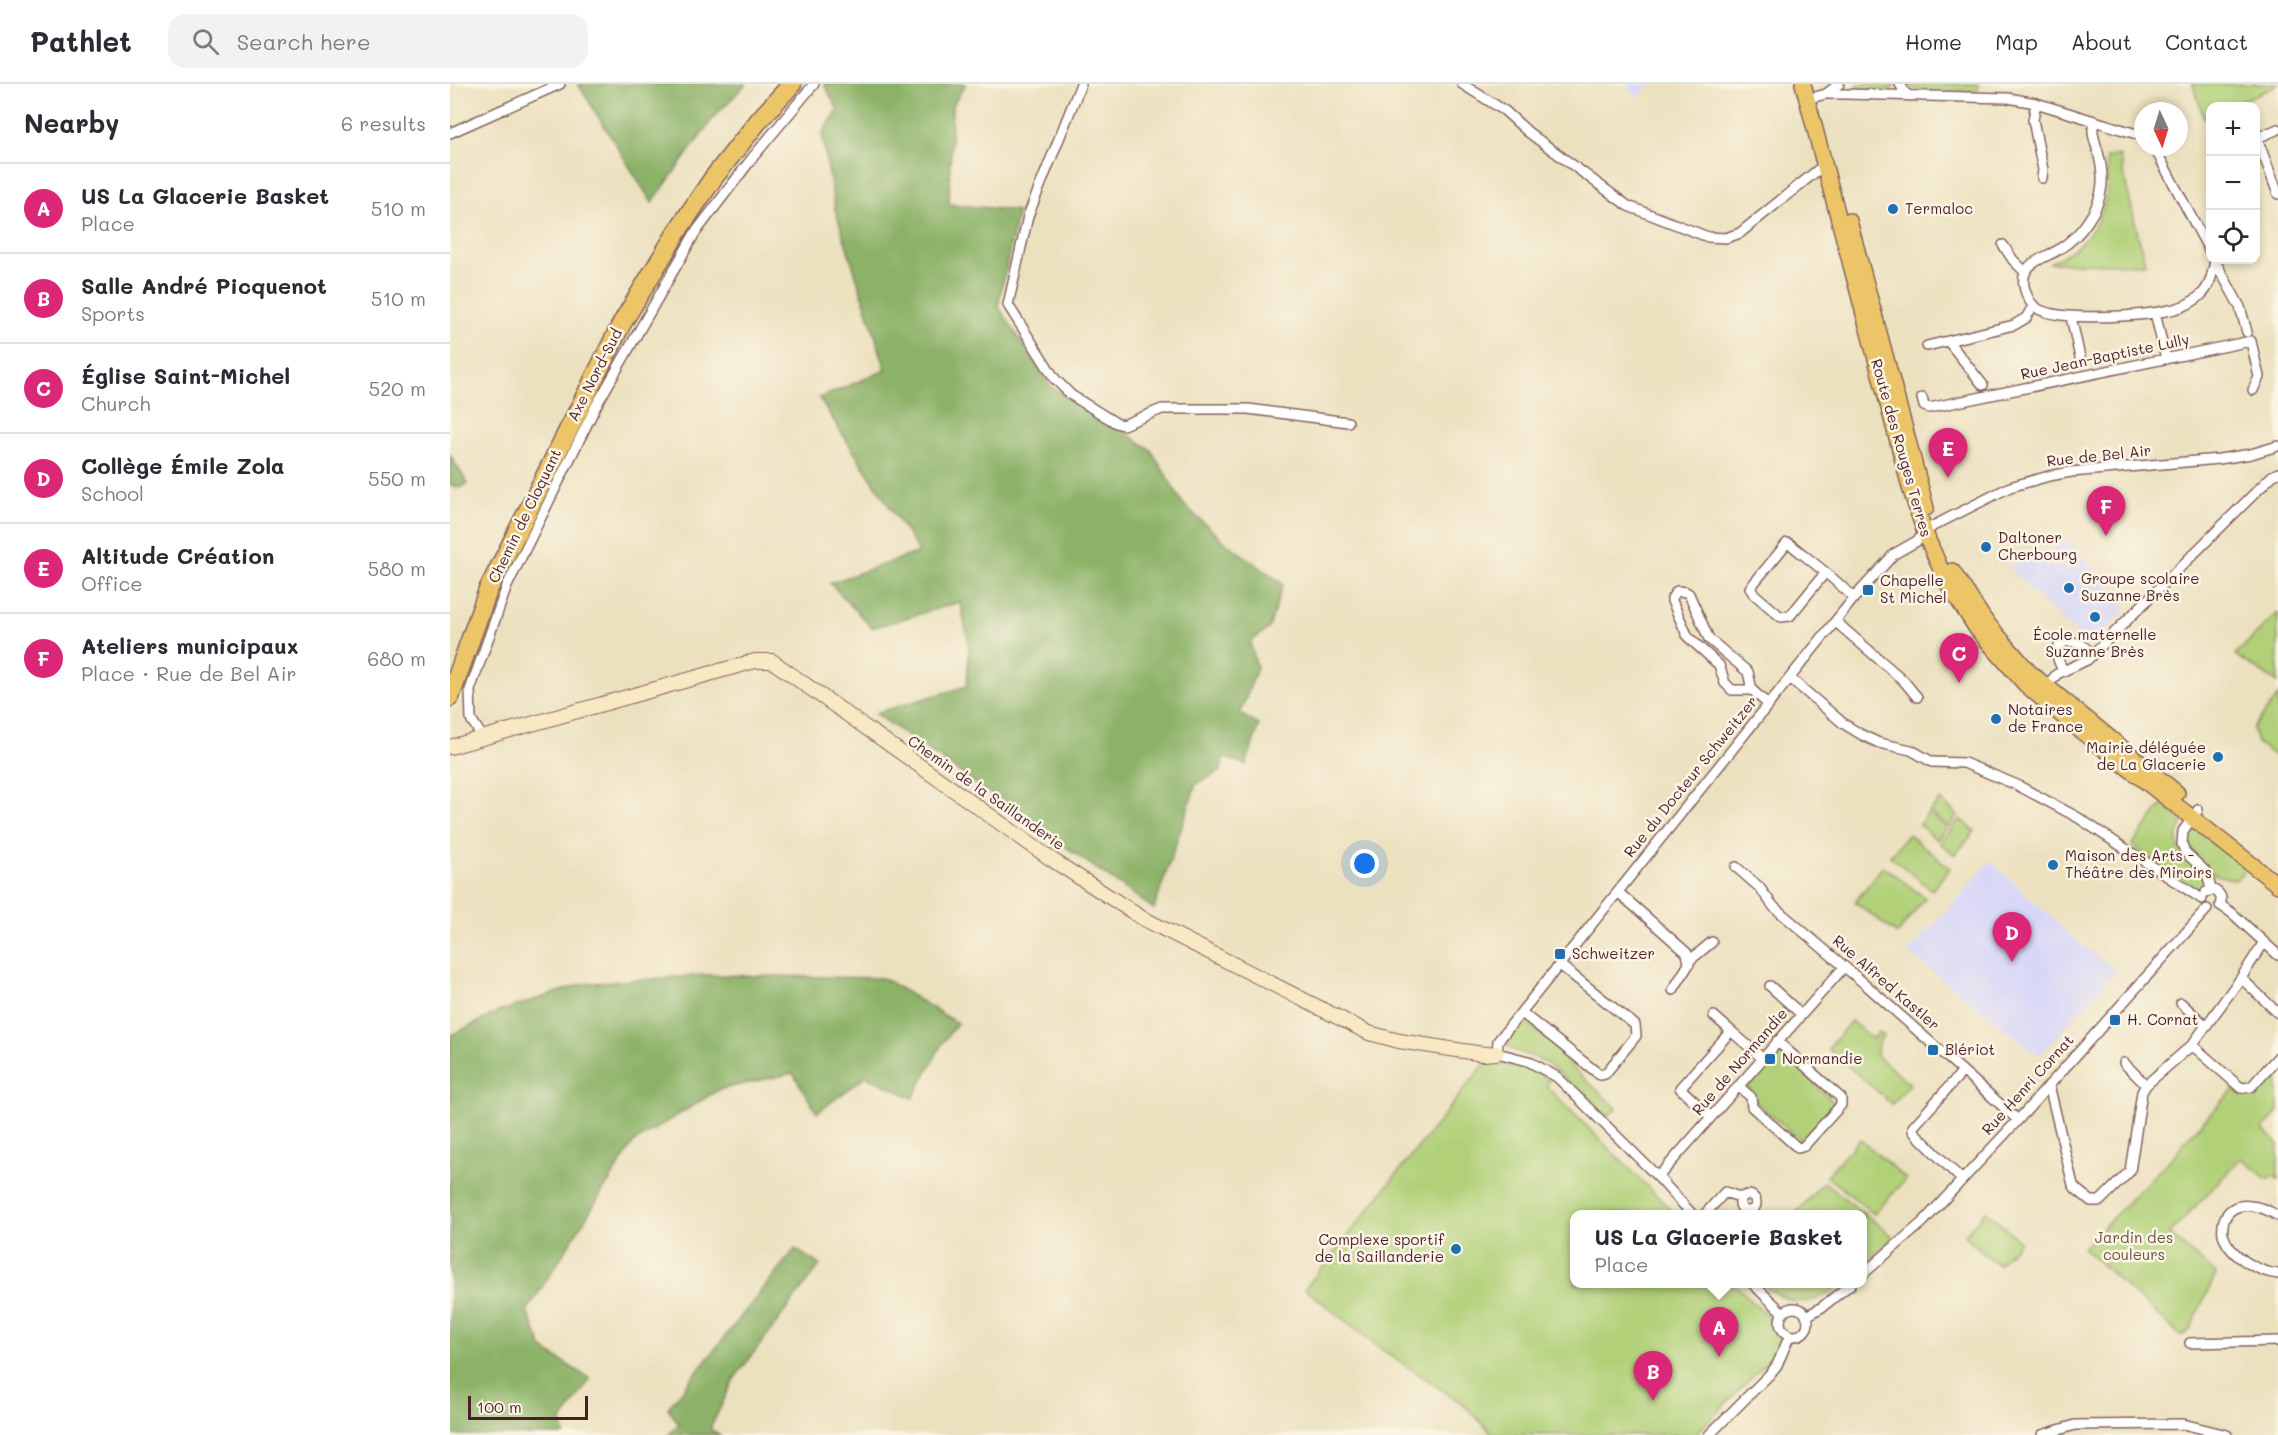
<!DOCTYPE html>
<meta charset="utf-8">
<style>
body{margin:0;font-family:Mali,sans-serif;background:#f2f2f3;color:#2b2b33}
.controls{position:absolute;right:18px;top:18px;display:grid;overflow:hidden;border-radius:12px;box-shadow:0 3px 9px #0003}
.controls button{width:54px;height:54px;display:grid;place-items:center;padding:0;border:0;border-bottom:2px solid #e1e1e2;background:#fff;color:#2b2b33;font:30px sans-serif}
.compass{position:absolute;left:1684px;top:18px;width:54px;height:54px;border-radius:50%;background:#fff;box-shadow:0 3px 9px #0003;rotate:176deg}
.scale{position:absolute;left:18px;bottom:15px;width:120px;box-sizing:border-box;padding-left:6px;border:3px solid #4a1f2b;border-top:0;font-size:16px;line-height:21px;white-space:nowrap;color:#4a1f2b;-webkit-text-stroke:4px #fcf5e5;paint-order:stroke}
.you{position:absolute;left:915px;top:780px;width:21px;height:21px;margin:-15px;border:4px solid #fff;border-radius:50%;background:#1a73e8;box-shadow:0 0 0 9px #1a73e833}
.badge{display:grid;place-items:center;width:39px;height:39px;border-radius:50%;background:#db2777;color:#fff;font-size:20px;font-weight:700}
.pin{position:absolute;translate:-50% -50px;filter:drop-shadow(0 2px 3px #0008)}
.pin::after{content:'';position:absolute;top:32px;width:21px;height:18px;background:inherit;clip-path:polygon(0 0,100% 0,50% 100%)}
.popup{position:absolute;left:1120px;top:1126px;width:297px;height:78px;box-sizing:border-box;display:grid;place-content:center;border-radius:12px;background:#fff;filter:drop-shadow(0 2px 4px #0005);font-size:20px;white-space:nowrap;color:#7c7c81}
.popup b{font-size:22px;color:#2b2b33}
.popup::after{content:'';position:absolute;left:50%;top:100%;margin-left:-12px;border:12px solid transparent;border-top-color:#fff}
.list{margin:0;padding:0;list-style:none}
h2{display:flex;justify-content:space-between;align-items:center;height:78px;margin:0;padding:0 24px;font-size:26px}
h2 small{font-size:20px;font-weight:400;color:#7c7c81}
.list li{display:grid;grid-template-columns:39px 1fr auto;gap:18px;align-items:center;box-sizing:border-box;height:90px;padding:0 24px;border-top:2px solid #e1e1e2}
.list b{display:block;font-size:22px;white-space:nowrap}
.list p{margin:0;font-size:20px;white-space:nowrap;color:#7c7c81}
.list em{font-size:20px;font-style:normal;color:#7c7c81}
.icon{flex:none;width:33px;height:33px;fill:none;stroke:currentColor;stroke-width:2;stroke-linecap:round;stroke-linejoin:round}
.map{position:relative;flex:none;width:1828px;height:1351px;overflow:hidden}
header{display:flex;align-items:center;gap:36px;box-sizing:border-box;height:84px;padding:0 30px;background:#fff;border-bottom:2px solid #e1e1e2}
header strong{font-size:28px}
nav{display:flex;gap:33px;margin-inline-start:auto;font-size:21px}
.search{width:420px;height:54px;background:#f2f2f3;display:flex;align-items:center;gap:15px;box-sizing:border-box;padding:0 21px;border-radius:18px;color:#7c7c81;font-size:22px}
main{display:flex}
aside{flex:1;background:#fff}
.map>svg:first-child{display:block}
.built{fill:#d8d7f8}
.green{fill:#b1d078;stroke:#7e7852;stroke-width:1.5}
.forest{fill:#8cb268;stroke:#6b684a;stroke-width:1.5}
.lines{fill:none;stroke-linecap:round;stroke-linejoin:round}
.street-casing{stroke:#83635f;stroke-width:12}
.secondary-casing{stroke:#83635f;stroke-width:16}
.primary-casing{stroke:#83635f;stroke-width:18}
.highway-casing{stroke:#83635f;stroke-width:21}
.street{stroke:#fff;stroke-width:9}
.secondary{stroke:#f8e8c3;stroke-width:14}
.primary{stroke:#edc569;stroke-width:15}
.highway{stroke:#edc569;stroke-width:18}
.poi-dot{fill:#1f6fb2;stroke:#fcf5e5;stroke-width:2}
.labels{text-anchor:middle;stroke-width:5;stroke-linejoin:round;paint-order:stroke}
.poi-label{font-size:15px;fill:#4a1f2b;stroke:#fcf5e5;text-anchor:start}
.street-label{font-size:15px;fill:#4a1f2b;stroke:#fcf5e5}
.park-label{font-size:15px;fill:#695442;stroke:#fcf5e5}
</style>
<header>
<strong>Pathlet</strong>
<div class="search"><svg class="icon" aria-label="search" viewBox="0 0 24 24"><circle cx="10" cy="10" r="6"/><path d="M15 15l6 6"/></svg>Search here</div>
<nav><a>Home</a><a>Map</a><a>About</a><a>Contact</a></nav>
</header>
<main>
<aside>
<h2>Nearby<small>6 results</small></h2>
<ul class="list">
<li><span class="badge">A</span><div><b>US La Glacerie Basket</b><p>Place</p></div><em>510 m</em></li>
<li><span class="badge">B</span><div><b>Salle André Picquenot</b><p>Sports</p></div><em>510 m</em></li>
<li><span class="badge">C</span><div><b>Église Saint-Michel</b><p>Church</p></div><em>520 m</em></li>
<li><span class="badge">D</span><div><b>Collège Émile Zola</b><p>School</p></div><em>550 m</em></li>
<li><span class="badge">E</span><div><b>Altitude Création</b><p>Office</p></div><em>580 m</em></li>
<li><span class="badge">F</span><div><b>Ateliers municipaux</b><p>Place · Rue de Bel Air</p></div><em>680 m</em></li>
</ul>
</aside>
<div class="map">
<svg width="1828" height="1351" viewBox="0 0 1828 1351">
<rect width="100%" height="100%" fill="#fcf5e5"/>
<filter id="ink" filterUnits="userSpaceOnUse"><feTurbulence type="fractalNoise" baseFrequency=".0167" numOctaves="2"/><feDisplacementMap in="SourceGraphic" scale="12" xChannelSelector="R" yChannelSelector="G"/><feConvolveMatrix kernelMatrix="1 2 1 2 8 2 1 2 1" color-interpolation-filters="sRGB"/></filter>
<filter id="wash" filterUnits="userSpaceOnUse"><feTurbulence type="fractalNoise" baseFrequency=".008" numOctaves="4" result="noise"/><feDisplacementMap in="SourceGraphic" scale="24" xChannelSelector="R" yChannelSelector="G"/><feGaussianBlur stdDeviation="1.35" result="paint"/><feColorMatrix in="noise" values="0 0 0 0 0 0 0 0 0 0 0 0 0 0 0 0 0 1.4 0 .05"/><feComposite in="paint" operator="in"/></filter>
<g filter="url(#wash)">
<rect width="100%" height="100%" fill="#ece1bf"/>
<path class="built" d="M1175,0h26l-14,14z
M1618,456l59,68 -38,38 -81,-79z
M1540,777l87,80 39,30 -77,85 -131,-104 55,-59z"/>
<path class="green" d="M1407,0h38l-4,6h-30z
M1457,0h71v7l-62,-1z
M1743,0h85v1l-48,21h-20v9l-6,3z
M1669,71l26,109 -96,-1c45,-20 64,-56 57,-105z
M1828,529v70l-43,-28z
M1828,612v62l-21,-15 -4,-15z
M1490,716l18,15 -9,12 -19,-15z
M1712,721l22,16c-22,36 16,35 22,63l-4,7 -7,-1 -63,-45z
M1478,729l19,15 -10,12 -18,-15z
M1510,735l15,12 -20,24 -15,-12z
M1743,742l54,42 -11,12 -23,-6 -23,-24 -4,-10z
M1458,750l42,34 -18,22 -42,-34z
M1433,782l42,32 -28,36 -42,-32z
M1071,936l4,1 45,37 -3,5 50,45 -13,11c-18,-19 -36,-40 -58,-56 -12,-8 -29,-9 -38,-17l-1,-9z
M1401,937l21,18 6,-7 5,4 -5,7 -1,13 33,28 -18,20 -64,-55z
M1330,967l55,52 -34,38 -45,-39 -2,-9 -7,-5z
M1037,977l49,10 13,9 -2,7 128,127h-100v70h159l39,37 10,7 3,5 -4,13 -87,89h-201l-32,-32 -84,-56 -73,-58z
M1828,988v40l-15,17 15,15v35l-5,-3 -6,3 -26,-21 -72,76 47,40 -27,57 -8,5 -98,-88 98,-100v-3l53,-56 9,7 13,-1z
M1410,1055l46,40 -32,35 -48,-38z
M1374,1098l71,56 -32,27v-51h-68z
M1536,1127l34,30 -22,24 -34,-29z
M1311,1200h80c-29,25 -51,22 -80,0z"/>
<path class="forest" d="M128,0h168l-32,33 -62,86z
M374,0h142l-14,22 -3,98 69,7 -20,95 53,81 48,28 52,35 32,54 42,38 58,42 -14,44 -19,14 7,26 -17,46 19,11 -13,40 -23,-8 -2,14 -25,13 -42,125 -279,-196 92,-27 2,-43 -9,-41 -88,26 -42,-45 89,-31 -100,-154 67,-28 -51,-161 -13,-75 16,-24z
M0,371l18,29 -9,4 -9,-3z
M254,891l179,3 74,45 -15,21 -29,54 -47,-22 -49,37 -24,-40 -75,17 -84,52 -107,169 16,38 47,30 -29,43 4,13h-115v-399l48,-24 84,-28z
M345,1165l25,16 -86,114 -24,50 10,6h-52l11,-11 -11,-16z"/>
</g>
<g filter="url(#ink)">
<g class="lines">
<g class="street-casing">
<path id="street" d="M631,0l-53,132 -20,89 47,74 16,16 45,28 7,2 39,-16h86l100,13
M1012,0l43,27 23,21 100,74 80,31 18,1 14,-5 84,-68
M1450,0l5,9 5,3
M1376,10l13,-10
M1357,15l19,-5h19l163,4 28,5 107,33
M1586,19l-3,17 10,50 -1,8
M1644,37c-3,12 1,20 4,31 7,26 6,46 -10,69 -7,11 -19,22 -30,29 -15,9 -38,13 -34,36 1,6 5,16 10,20 18,17 106,10 131,5 13,-2 27,-7 37,-17 9,-9 10,-21 13,-33
M1828,45l-21,9 21,56
M0,49l110,-49
M1704,63l56,105
M1553,161l10,15 12,12
M1765,177l25,46 7,25
M1705,229l11,46
M1621,233l10,45
M1498,257l35,44
M1477,262l87,-21 12,-7 7,-12
M1472,314l2,8 5,2 322,-67 8,36 -6,13
M1375,489l-35,43 -9,1 -28,-24 -3,-5 37,-45 3,1c21,17 44,34 64,54
M1386,538l67,58 14,17
M1614,587c-20,-29 8,-40 28,-17
M1341,595l53,45 18,11 17,8 32,7 21,12 32,1 53,22 60,32 125,82
M1596,603l11,-13 30,-14 185,-184 6,-3
M1302,606h-20l-7,-7 -6,-18 -31,-28 -16,-36v-3l5,-7 9,1 3,2 20,45 39,33 4,18 17,15
M33,654l-12,-19 -1,-29 37,-104 89,-180 99,-173 58,-76 61,-73
M1748,726l-15,21 -1,13 3,8 22,21 4,17
M1286,783l23,20 15,20 92,78 152,135
M1168,808l69,61 2,11 -16,26
M1756,808l8,-2c6,3 9,8 6,15
M1770,821l12,8 46,42
M1239,877l23,-19
M1791,894l37,35
M1320,902l31,28
M1731,919l25,23
M1072,929l78,62 5,-1 31,-38 -1,-11 -75,-60
M1264,932l17,15
M1742,961l49,43 10,-1 27,-30
M1674,979l22,22
M1599,1001l24,100 3,4 15,12h9l30,-30 12,-79 4,-7 46,-40 49,-67 23,-36
M1288,1002l13,11 1,10 46,41 6,-2 37,-41v-7l-64,-57
M1261,1033l-31,-29 51,-57 31,27
M1208,1093l186,-210
M1512,1096l-49,-49v-4l50,-56
M1290 1119a8 8 0 1 1 16 0a8 8 0 1 1-16 0Z
M1242,1130l-34,-37 -101,-100 -29,-16 -31,-8 1,-12 356,-443 40,-44 23,-13 16,-15 77,-39 39,-11 22,-4 148,-13 32,-5 27,-8
M1255,1130l20,-22 17,6
M1828,1132c-16,-10 -45,-19 -54,4 -1,4 -2,9 -1,14 5,21 35,38 55,40
M1413,1190l60,-52 95,-102 189,-211
M1303,1200l30,29
M1330 1238a14 14 0 1 1 28 0a14 14 0 1 1-28 0Z
M1357,1232l15,-9 29,-23
M1740,1259l88,-2
M1259,1351l61,-61 7,-9 13,-30
M1592,1351l33,-10 108,-1 44,11"/>
</g>
<g class="secondary-casing">
<path id="secondary" d="M0,663l305,-86h17l279,198 91,59 227,115 30,8 84,13 14,-1"/>
</g>
<g class="primary-casing">
<path id="primary" d="M1353,0l108,407 14,42 21,48 31,48 49,56 46,39 206,161
M1399,137l77,287
M1502,487l33,50 44,51 148,121"/>
</g>
<g class="highway-casing">
<path id="highway" d="M0,613l38,-107 134,-267 58,-96 34,-50 46,-58 32,-35"/>
</g>
<use href="#street" class="street"/>
<use href="#secondary" class="secondary"/>
<use href="#primary" class="primary"/>
<use href="#highway" class="highway"/>
</g>
</g>
<g class="poi-dot">
<circle cx="1443" cy="125" r="6"/>
<circle cx="1536" cy="463" r="6"/>
<circle cx="1619" cy="504" r="6"/>
<rect x="1412" y="500" width="12" height="12" rx="3"/>
<circle cx="1645" cy="533" r="6"/>
<circle cx="1546" cy="635" r="6"/>
<circle cx="1768" cy="673" r="6"/>
<circle cx="1603" cy="781" r="6"/>
<rect x="1104" y="864" width="12" height="12" rx="3"/>
<rect x="1659" y="930" width="12" height="12" rx="3"/>
<rect x="1477" y="960" width="12" height="12" rx="3"/>
<rect x="1314" y="969" width="12" height="12" rx="3"/>
<circle cx="1006" cy="1165" r="6"/>
</g>
<g class="labels">
<g class="poi-label">
<text x="1455" y="130">Termaloc</text>
<text x="1548" y="459">Daltoner<tspan x="1548" dy="17">Cherbourg</tspan></text>
<text x="1631" y="500">Groupe scolaire<tspan x="1631" dy="17">Suzanne Brès</tspan></text>
<text x="1430" y="502">Chapelle<tspan x="1430" dy="17">St Michel</tspan></text>
<text x="1645" y="556" text-anchor="middle">École maternelle<tspan x="1645" dy="17">Suzanne Brès</tspan></text>
<text x="1558" y="631">Notaires<tspan x="1558" dy="17">de France</tspan></text>
<text x="1756" y="669" text-anchor="end">Mairie déléguée<tspan x="1756" dy="17">de La Glacerie</tspan></text>
<text x="1615" y="777">Maison des Arts -<tspan x="1615" dy="17">Théâtre des Miroirs</tspan></text>
<text x="1122" y="875">Schweitzer</text>
<text x="1677" y="941">H. Cornat</text>
<text x="1495" y="971">Blériot</text>
<text x="1332" y="980">Normandie</text>
<text x="994" y="1161" text-anchor="end">Complexe sportif<tspan x="994" dy="17">de la Saillanderie</tspan></text>
</g>
<g class="street-label">
<text transform="translate(1655 273) rotate(-12)" y="5">Rue Jean-Baptiste Lully</text>
<text transform="translate(145 291) rotate(-63)" y="5">Axe Nord-Sud</text>
<text transform="translate(1451 364) rotate(74)" y="5">Route des Rouges Terres</text>
<text transform="translate(1649 372) rotate(-6)" y="5">Rue de Bel Air</text>
<text transform="translate(75 432) rotate(-64)" y="5">Chemin de Cloquant</text>
<text transform="translate(1241 693) rotate(-51)" y="5">Rue du Docteur Schweitzer</text>
<text transform="translate(536 709) rotate(35)" y="5">Chemin de la Saillanderie</text>
<text transform="translate(1436 899) rotate(41)" y="5">Rue Alfred Kastler</text>
<text transform="translate(1290 978) rotate(-49)" y="5">Rue de Normandie</text>
<text transform="translate(1578 1001) rotate(-48)" y="5">Rue Henri Cornat</text>
</g>
<g class="park-label">
<text x="1684" y="1159">Jardin des<tspan x="1684" dy="17">couleurs</tspan></text>
</g>
</g>
</svg>
<div class="controls">
<button>+</button>
<button>−</button>
<button><svg class="icon" aria-label="locate" viewBox="0 0 24 24"><circle cx="12" cy="12" r="6"/><path d="M12 2v4M12 18v4M2 12h4M18 12h4"/></svg></button>
</div>
<svg class="compass" viewBox="-18 -18 36 36"><path d="M0-13l5 13h-10z" fill="#e53935"/><path d="M0 13l5-13h-10z" fill="#7c7c81"/></svg>
<div class="scale">100 m</div>
<div class="you"></div>
<div class="pin badge" style="left:1269px;top:1273px">A</div>
<div class="popup"><b>US La Glacerie Basket</b>Place</div>
<div class="pin badge" style="left:1203px;top:1317px">B</div>
<div class="pin badge" style="left:1509px;top:599px">C</div>
<div class="pin badge" style="left:1562px;top:878px">D</div>
<div class="pin badge" style="left:1498px;top:394px">E</div>
<div class="pin badge" style="left:1656px;top:452px">F</div>
</div>
</main>
